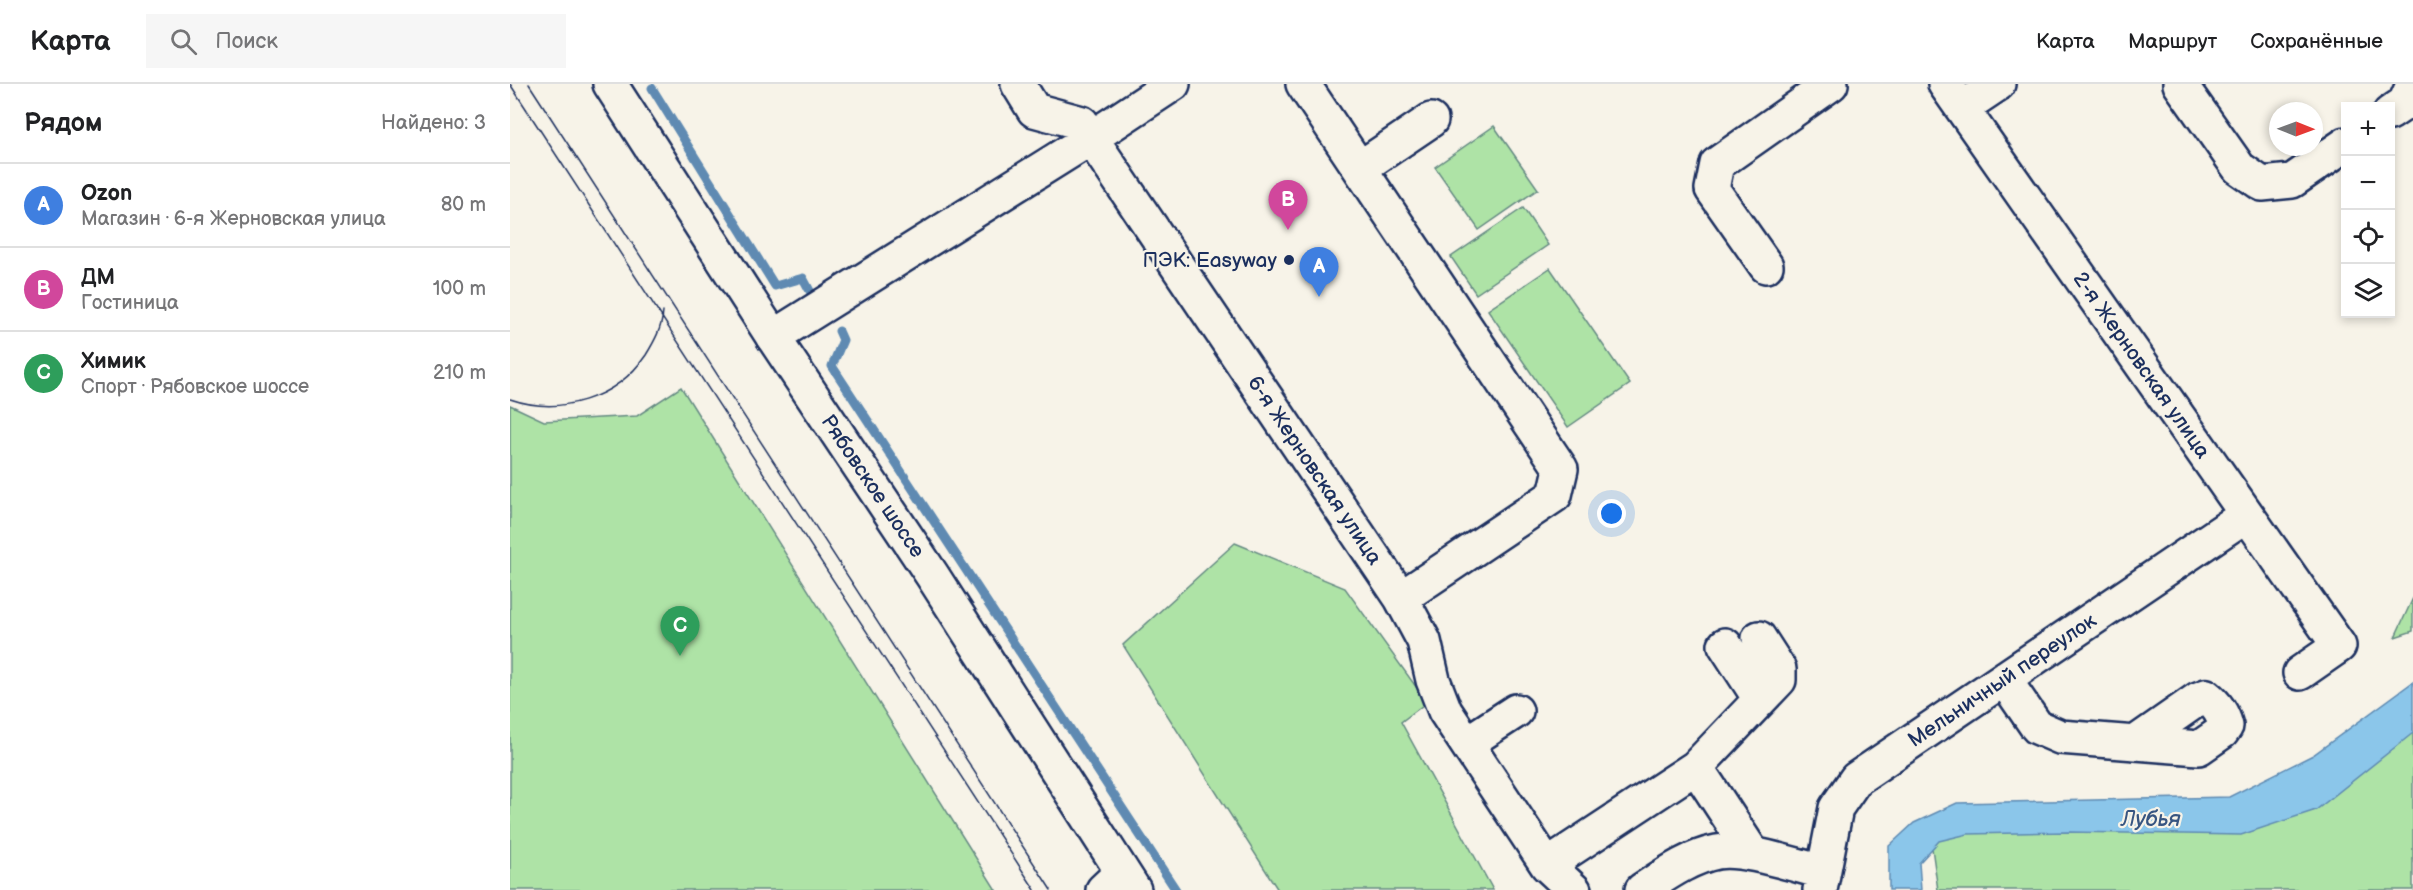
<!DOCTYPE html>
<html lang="ru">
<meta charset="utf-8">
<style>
body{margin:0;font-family:"Balsamiq Sans",sans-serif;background:#f6f6f6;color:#202124}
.controls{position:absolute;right:18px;top:18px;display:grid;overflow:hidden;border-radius:0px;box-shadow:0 3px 9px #0003}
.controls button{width:54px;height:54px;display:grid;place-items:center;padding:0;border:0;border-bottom:2px solid #e0e0e0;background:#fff;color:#202124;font:30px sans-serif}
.compass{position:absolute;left:1759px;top:18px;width:54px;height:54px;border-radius:50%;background:#fff;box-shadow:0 3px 9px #0003;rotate:91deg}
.you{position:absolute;left:1102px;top:430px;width:21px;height:21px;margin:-15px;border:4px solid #fff;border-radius:50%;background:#1a73e8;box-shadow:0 0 0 9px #1a73e833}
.badge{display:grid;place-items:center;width:39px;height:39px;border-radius:50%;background:#db2777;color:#fff;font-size:20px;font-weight:700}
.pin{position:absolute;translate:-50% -50px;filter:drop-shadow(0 2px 3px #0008)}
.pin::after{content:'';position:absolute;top:32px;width:21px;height:18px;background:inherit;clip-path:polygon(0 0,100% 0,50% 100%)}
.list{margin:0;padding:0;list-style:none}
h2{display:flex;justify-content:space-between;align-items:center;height:78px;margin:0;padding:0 24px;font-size:26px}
h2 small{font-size:20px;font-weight:400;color:#757577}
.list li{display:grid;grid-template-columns:39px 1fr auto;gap:18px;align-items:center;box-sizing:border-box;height:84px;padding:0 24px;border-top:2px solid #e0e0e0}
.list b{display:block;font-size:22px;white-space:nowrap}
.list p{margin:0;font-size:20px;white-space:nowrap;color:#757577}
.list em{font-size:20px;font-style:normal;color:#757577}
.icon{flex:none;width:33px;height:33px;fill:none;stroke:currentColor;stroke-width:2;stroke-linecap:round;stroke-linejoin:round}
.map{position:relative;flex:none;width:1903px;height:806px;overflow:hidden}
header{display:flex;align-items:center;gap:36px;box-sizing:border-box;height:84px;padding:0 30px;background:#fff;border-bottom:2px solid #e0e0e0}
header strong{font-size:28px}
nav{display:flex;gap:33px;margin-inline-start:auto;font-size:21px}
.search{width:420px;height:54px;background:#f6f6f6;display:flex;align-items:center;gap:15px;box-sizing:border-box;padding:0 21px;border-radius:0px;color:#757577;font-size:22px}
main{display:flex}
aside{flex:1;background:#fff}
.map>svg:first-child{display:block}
.green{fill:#aee3a6;stroke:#648982;stroke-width:1.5}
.water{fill:#8bc6ea;stroke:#5e8ab2;stroke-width:1.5}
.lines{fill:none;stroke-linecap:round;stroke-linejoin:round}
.stream{stroke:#5e8ab2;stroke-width:9}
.minor-casing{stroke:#1b2f5e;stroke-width:38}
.major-casing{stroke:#1b2f5e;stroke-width:38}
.minor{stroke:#f7f3e8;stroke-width:33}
.major{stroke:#f7f3e8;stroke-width:33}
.tram{stroke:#1b2f5e;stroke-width:1.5}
.poi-dot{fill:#1b2f5e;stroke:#f7f3e8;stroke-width:2}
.labels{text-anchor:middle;stroke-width:4.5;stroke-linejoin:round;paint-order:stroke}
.poi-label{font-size:21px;fill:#1b2f5e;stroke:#f7f3e8;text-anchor:end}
.street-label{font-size:21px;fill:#1b2f5e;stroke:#f7f3e8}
.water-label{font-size:22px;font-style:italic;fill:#375581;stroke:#f7f3e8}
</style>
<header>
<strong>Карта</strong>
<div class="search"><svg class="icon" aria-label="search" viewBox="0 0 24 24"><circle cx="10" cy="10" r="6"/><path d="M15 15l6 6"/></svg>Поиск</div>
<nav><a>Карта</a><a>Маршрут</a><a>Сохранённые</a></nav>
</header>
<main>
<aside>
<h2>Рядом<small>Найдено: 3</small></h2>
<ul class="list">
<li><span class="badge" style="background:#3f7fe0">A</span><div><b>Ozon</b><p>Магазин · 6-я Жерновская улица</p></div><em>80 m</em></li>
<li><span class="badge" style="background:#d1479c">B</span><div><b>ДМ</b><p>Гостиница</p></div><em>100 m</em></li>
<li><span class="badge" style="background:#2e9e5b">C</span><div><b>Химик</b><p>Спорт · Рябовское шоссе</p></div><em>210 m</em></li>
</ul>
</aside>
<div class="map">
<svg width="1903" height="806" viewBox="0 0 1903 806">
<rect width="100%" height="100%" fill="#f7f3e8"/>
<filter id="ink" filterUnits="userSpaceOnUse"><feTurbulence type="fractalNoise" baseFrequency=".0167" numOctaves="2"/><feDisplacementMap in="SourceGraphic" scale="12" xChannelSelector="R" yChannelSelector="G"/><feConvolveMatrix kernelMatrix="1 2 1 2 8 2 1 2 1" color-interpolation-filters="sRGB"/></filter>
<g filter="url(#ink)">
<path class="green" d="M984,42l44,63 -59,41 -44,-63z
M1013,124l25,37 -72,49 -25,-37z
M1040,184l80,116 -62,43 -80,-117z
M171,303l315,503h-486v-485l34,16 93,-5z
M725,459l110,45 82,114 -26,20 92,168h-215l-155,-245z
M1903,514v33l-18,6z
M1903,640v166h-475l-6,-42 20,-22 298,-6z"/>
<path class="water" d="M1903,598v51l-97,77 -75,25 -173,-3 -100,2 -29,7 -20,22 2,27h-32v-44l25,-23 43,-20 272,-6 84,-42z"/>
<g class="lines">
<path class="stream" d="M142,4l123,198 28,-8 7,13
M329,247l4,9 -11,26 344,524"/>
<g class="minor-casing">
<path id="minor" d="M663,0l-82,54 310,460 23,43 9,39 12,31 102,154 27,25
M793,0l258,385 -6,26 -154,103
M1435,0l394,562 -39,27
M1670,0l59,84 23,16 30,-3 54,-37
M1452,24l36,-24
M1880,29l15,-10 8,-18
M850,84l71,-48
M1256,182l-54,-77 5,-25 114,-80
M263,253l318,-199 -9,-15 -48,-13 -16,-26
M1215,561l35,54
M1494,595l33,48 23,10 139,11 23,-16 4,-6c-3,-12 -11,-23 -20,-30l-8,3 -63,44
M957,659l49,-32
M1186,683l57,87
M1037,781l149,-98 83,-87v-11l-20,-31
M593,806l18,-17
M1132,806c23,-15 48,-33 75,-38 25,-5 80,14 106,20
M1310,806l16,-82 20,-29 390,-264"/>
</g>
<g class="major-casing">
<path id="major" d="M100,0l163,253 159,238 202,315"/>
</g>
<use href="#minor" class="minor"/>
<use href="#major" class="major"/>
<path class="tram" d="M0,0l525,806
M19,0l522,806
M0,315c50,17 106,0 136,-44 8,-13 16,-27 17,-43"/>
</g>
</g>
<circle class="poi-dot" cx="779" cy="176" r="6"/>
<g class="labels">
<g class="poi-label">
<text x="767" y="183">ПЭК: Easyway</text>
</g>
<g class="street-label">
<text transform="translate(1632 281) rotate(55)" y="7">2-я Жерновская улица</text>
<text transform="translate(805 386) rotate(56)" y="7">6-я Жерновская улица</text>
<text transform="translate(363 402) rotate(56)" y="7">Рябовское шоссе</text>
<text transform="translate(1492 596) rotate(-34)" y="7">Мельничный переулок</text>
</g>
<g class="water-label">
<text x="1641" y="742">Лубья</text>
</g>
</g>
</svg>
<div class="controls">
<button>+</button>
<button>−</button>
<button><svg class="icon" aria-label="locate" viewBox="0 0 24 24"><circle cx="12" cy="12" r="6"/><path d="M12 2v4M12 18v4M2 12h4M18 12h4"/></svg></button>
<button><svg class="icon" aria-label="layers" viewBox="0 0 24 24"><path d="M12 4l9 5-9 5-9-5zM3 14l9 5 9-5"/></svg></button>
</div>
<svg class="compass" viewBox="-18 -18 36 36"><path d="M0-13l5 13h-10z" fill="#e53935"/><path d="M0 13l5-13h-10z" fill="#757577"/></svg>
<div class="you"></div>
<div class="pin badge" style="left:809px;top:213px;background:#3f7fe0">A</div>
<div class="pin badge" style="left:778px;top:146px;background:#d1479c">B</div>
<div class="pin badge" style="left:170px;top:572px;background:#2e9e5b">C</div>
</div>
</main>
